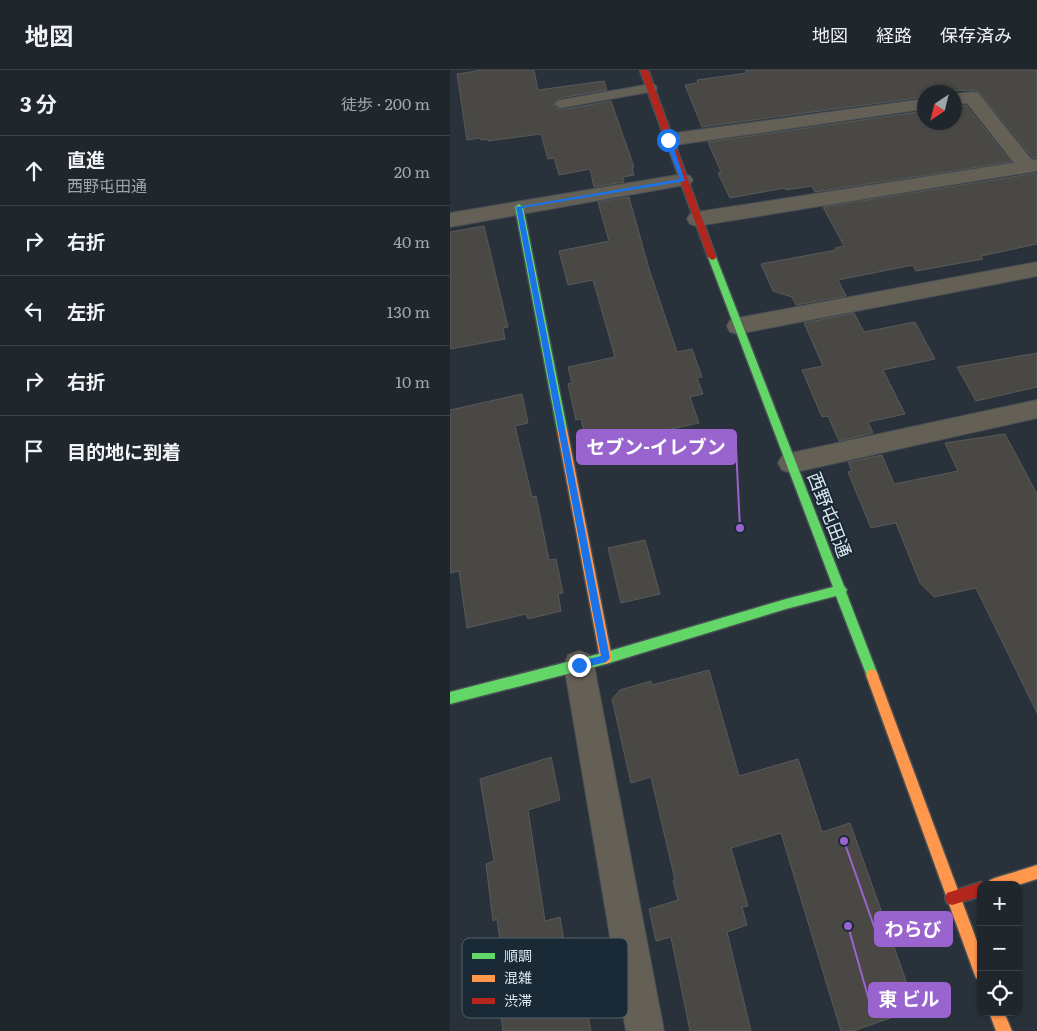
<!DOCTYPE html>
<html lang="ja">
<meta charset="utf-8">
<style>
body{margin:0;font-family:Literata,"Noto Sans JP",serif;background:#272e34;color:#f1f3f6}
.controls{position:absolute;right:15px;bottom:15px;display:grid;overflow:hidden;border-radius:10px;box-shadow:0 1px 4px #0004}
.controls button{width:45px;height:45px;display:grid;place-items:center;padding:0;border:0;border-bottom:1px solid #3c4348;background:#1f262c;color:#f1f3f6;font:25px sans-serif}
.compass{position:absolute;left:467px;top:15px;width:45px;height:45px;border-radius:50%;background:#1f262c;box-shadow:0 1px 4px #0004;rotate:215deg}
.stop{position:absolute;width:15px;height:15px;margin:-11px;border:4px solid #1a73e8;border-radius:50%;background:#fff}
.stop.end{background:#1a73e8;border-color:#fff;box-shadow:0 1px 5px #0008}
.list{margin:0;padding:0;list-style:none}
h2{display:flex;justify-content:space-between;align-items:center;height:65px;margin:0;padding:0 20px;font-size:21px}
h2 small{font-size:16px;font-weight:400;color:#a1a5a9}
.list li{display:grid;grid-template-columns:32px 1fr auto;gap:15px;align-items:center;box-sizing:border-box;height:70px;padding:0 20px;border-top:1px solid #3c4348}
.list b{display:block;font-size:19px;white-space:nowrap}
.list p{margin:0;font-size:16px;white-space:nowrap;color:#a1a5a9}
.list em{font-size:16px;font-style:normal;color:#a1a5a9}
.icon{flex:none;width:28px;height:28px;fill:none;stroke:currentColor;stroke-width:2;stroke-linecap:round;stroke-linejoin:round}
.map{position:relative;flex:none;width:587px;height:961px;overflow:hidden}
header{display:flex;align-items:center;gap:30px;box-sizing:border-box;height:70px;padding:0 25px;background:#1f262c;border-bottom:1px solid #3c4348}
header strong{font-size:24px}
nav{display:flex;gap:28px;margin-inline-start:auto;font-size:18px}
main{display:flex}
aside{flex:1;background:#1f262c}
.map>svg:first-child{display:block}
.building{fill:#4a4845;stroke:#585a5a}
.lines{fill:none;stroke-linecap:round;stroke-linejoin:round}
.lane-casing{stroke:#484f55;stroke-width:2}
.street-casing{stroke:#484f55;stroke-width:2}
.fast-casing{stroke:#484f55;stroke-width:3}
.slow-casing{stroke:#484f55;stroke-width:3}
.jam-casing{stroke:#484f55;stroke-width:3}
.lane{fill:#656056;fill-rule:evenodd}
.street{fill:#656056;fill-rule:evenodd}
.fast{fill:#63d668;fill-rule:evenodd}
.slow{fill:#ff974d;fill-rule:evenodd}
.jam{fill:#b3261e;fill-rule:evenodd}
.route{fill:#1a73e8}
.labels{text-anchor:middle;stroke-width:4;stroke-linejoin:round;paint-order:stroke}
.street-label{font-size:18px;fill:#dee8f0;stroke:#192936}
.key{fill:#192936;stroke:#54626e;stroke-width:1}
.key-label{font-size:14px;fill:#dee8f0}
.leader{fill:none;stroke:#9964ce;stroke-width:2}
.callout-dot{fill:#9964ce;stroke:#192936;stroke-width:2}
.callout{fill:#9964ce;stroke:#9964ce;stroke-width:2}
.callout-label{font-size:19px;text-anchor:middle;font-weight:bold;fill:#fff}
</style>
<header>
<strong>地図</strong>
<nav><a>地図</a><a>経路</a><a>保存済み</a></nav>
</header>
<main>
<aside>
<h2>3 分<small>徒歩 · 200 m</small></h2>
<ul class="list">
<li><svg class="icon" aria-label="ahead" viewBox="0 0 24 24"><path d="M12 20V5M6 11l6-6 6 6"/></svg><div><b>直進</b><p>西野屯田通</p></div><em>20 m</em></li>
<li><svg class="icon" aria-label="right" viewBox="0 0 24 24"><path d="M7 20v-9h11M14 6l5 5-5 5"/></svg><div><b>右折</b></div><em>40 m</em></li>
<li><svg class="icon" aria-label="left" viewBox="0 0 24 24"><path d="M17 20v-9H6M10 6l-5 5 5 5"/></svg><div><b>左折</b></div><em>130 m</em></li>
<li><svg class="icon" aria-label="right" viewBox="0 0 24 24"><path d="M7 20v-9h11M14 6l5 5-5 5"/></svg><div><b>右折</b></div><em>10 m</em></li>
<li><svg class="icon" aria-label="arrive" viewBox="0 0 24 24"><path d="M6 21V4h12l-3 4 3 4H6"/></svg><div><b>目的地に到着</b></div></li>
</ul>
</aside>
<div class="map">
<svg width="587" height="961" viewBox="0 0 587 961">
<rect width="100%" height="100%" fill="#29323a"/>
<path class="building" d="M33,0h51l4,20 66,-9 3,9 -47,8 -8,7 8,5 51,-9 23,66h-2l2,8 -11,2 1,5 -30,5 -4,-18 -31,6 -5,-17 -6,1 -7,-25 -53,7v-2l-7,1 -1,-2 -13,2 -10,-66z
M295,0h292v87l-4,1 -54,-66 -7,-2 -48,2v5l-222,30 -17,-42 13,-2 -1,-3 50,-7z
M516,35l45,57 -196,30 -3,-6 -26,4 -1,-2 -55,10 -12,-25 3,-1 -13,-30 216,-31v11h30v-15z
M587,103v71l-56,12 2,3 -67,12 -3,-6 -75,15 8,16 -50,9 -4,-8 -19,-6 -12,-27 75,-14 -1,-2 9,-2 -21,-39z
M179,127l20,72 28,83 15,-3 10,28 -5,1 6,16 -13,3 9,26 -111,24 -7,-28 -5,1 -8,-36 4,-1 -4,-16 47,-10 -22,-77 -25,5 -9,-34 50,-10 -11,-39z
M34,156l24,101 -5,1 2,11 -55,10v-117z
M404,243l10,19 51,-10 20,37 -52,11 22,44 -37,8 5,11 -34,8 -11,-25 -6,1 -20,-47 21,-4 -19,-43z
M587,283v34l-61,14 -19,-34z
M72,324l6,29 -13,3 17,71 4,-1 13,64 7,-1 7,34 -5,1 3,17 -33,8 -2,-5 -59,14 -8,-57 -9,2v-163z
M555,364l32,60v219l-61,-125 -42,9 -14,-14 -24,-60 -25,5 -23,-56 4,-1 -4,-9 34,-7 12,29 64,-13 -13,-28z
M195,470l15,54 -39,9 -13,-55z
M259,600l30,106 59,-17 24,73 28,-9 66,186 -63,22h-12l-60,-198 -50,15 17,58 -6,1 5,18 -20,7 24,99h-61l-19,-94 -15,4 -7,-32 29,-9 -5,-20h2l-24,-103 -20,6 -19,-84 8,-9 31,-9 1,4z
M101,687l9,43 -32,10 17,111 15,-4 4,23 9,-2 18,93h-88l-3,-23 9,-3 -12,-86 -4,2 -7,-57 8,-3 -14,-82z"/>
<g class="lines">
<g class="lane-casing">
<path id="lane" d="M201,14l4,1 2,3 -2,3 -95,17 -6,-4 6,-4z"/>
</g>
<g class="street-casing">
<path id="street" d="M522,22l6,1 54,67 5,-1v12l-340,55 -7,-2 -3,-5 3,-5 7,-2 317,-49 -47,-60 -13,2v-11z
M474,29v10l-256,37 -7,-2 -3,-4 3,-4 7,-2z
M233,104l7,2 3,4 -3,4 -240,43v-14z
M587,192v14l-299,58 -8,-2 -3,-6 3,-6 8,-2z
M587,330v18l-246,55 -9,-3 -4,-7 4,-7 9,-3z
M129,581l11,4 4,10 70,366h-38l-62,-366 4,-10z"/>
</g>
<g class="fast-casing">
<path id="fast" d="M69,134l4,3 44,222 -5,4 -5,-4 -42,-222z
M262,184l4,3 128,329 3,4 -1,2 32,83 -2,4 -4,2 -4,-2 -32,-83 -50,13 -180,55 -156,40v-12l156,-40 180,-53 47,-12 -125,-330z"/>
</g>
<g class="slow-casing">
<path id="slow" d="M112,355l5,4 45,229 -2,4 -4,2 -4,-2 -2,-4 -43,-229z
M422,599l4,2 2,4 103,277v28l-5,-2 -2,-5 -108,-298 2,-4z
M587,795v14l-19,6h-30l2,-5 5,-2z
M539,942h15l8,19h-16z"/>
</g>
<g class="jam-casing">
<path id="jam" d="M190,0h8l68,187 -1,2 -3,1 -4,-3z
M531,812l5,3h-5v11l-29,9 -5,-2 -2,-5 2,-5z"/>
</g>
<use href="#lane" class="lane"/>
<use href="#street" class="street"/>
<use href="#fast" class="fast"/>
<use href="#slow" class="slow"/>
<use href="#jam" class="jam"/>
</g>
<path class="route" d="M218,68l3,2 14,41 -163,27 88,450 -4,4 -27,7 -5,-4 2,-3 25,-6 -85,-449 164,-28 -15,-39z"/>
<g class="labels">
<g class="street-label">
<text transform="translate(379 445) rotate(69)" y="6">西野屯田通</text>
</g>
</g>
<rect x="12" y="868" width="166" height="80" rx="8" class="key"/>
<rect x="22" y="883" width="23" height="6" fill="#63d668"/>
<rect x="22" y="905" width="23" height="7" fill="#ff974d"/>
<rect x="22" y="928" width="23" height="6" fill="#b3261e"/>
<g class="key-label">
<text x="54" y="891">順調</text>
<text x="54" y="913">混雑</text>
<text x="54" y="936">渋滞</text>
</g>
<path class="leader" d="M290 458L286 377M394 771L425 859M398 856L419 930"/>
<g class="callout-dot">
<circle cx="290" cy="458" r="5"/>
<circle cx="394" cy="771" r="5"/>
<circle cx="398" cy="856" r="5"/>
</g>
<g class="callout">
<rect x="127" y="360" width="159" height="34" rx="5"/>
<rect x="425" y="842" width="77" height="34" rx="5"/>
<rect x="419" y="913" width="81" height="34" rx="5"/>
</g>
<g class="callout-label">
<text x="206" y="384">セブン-イレブン</text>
<text x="463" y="866">わらび</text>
<text x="459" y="936">東 ビル</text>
</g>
</svg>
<div class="controls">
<button>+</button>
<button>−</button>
<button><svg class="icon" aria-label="locate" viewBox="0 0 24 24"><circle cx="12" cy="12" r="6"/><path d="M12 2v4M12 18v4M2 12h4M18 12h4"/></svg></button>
</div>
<svg class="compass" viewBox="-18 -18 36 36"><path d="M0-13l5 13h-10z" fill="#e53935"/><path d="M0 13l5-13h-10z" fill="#a1a5a9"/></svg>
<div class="stop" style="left:218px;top:70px"></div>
<div class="stop end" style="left:129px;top:595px"></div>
</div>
</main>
